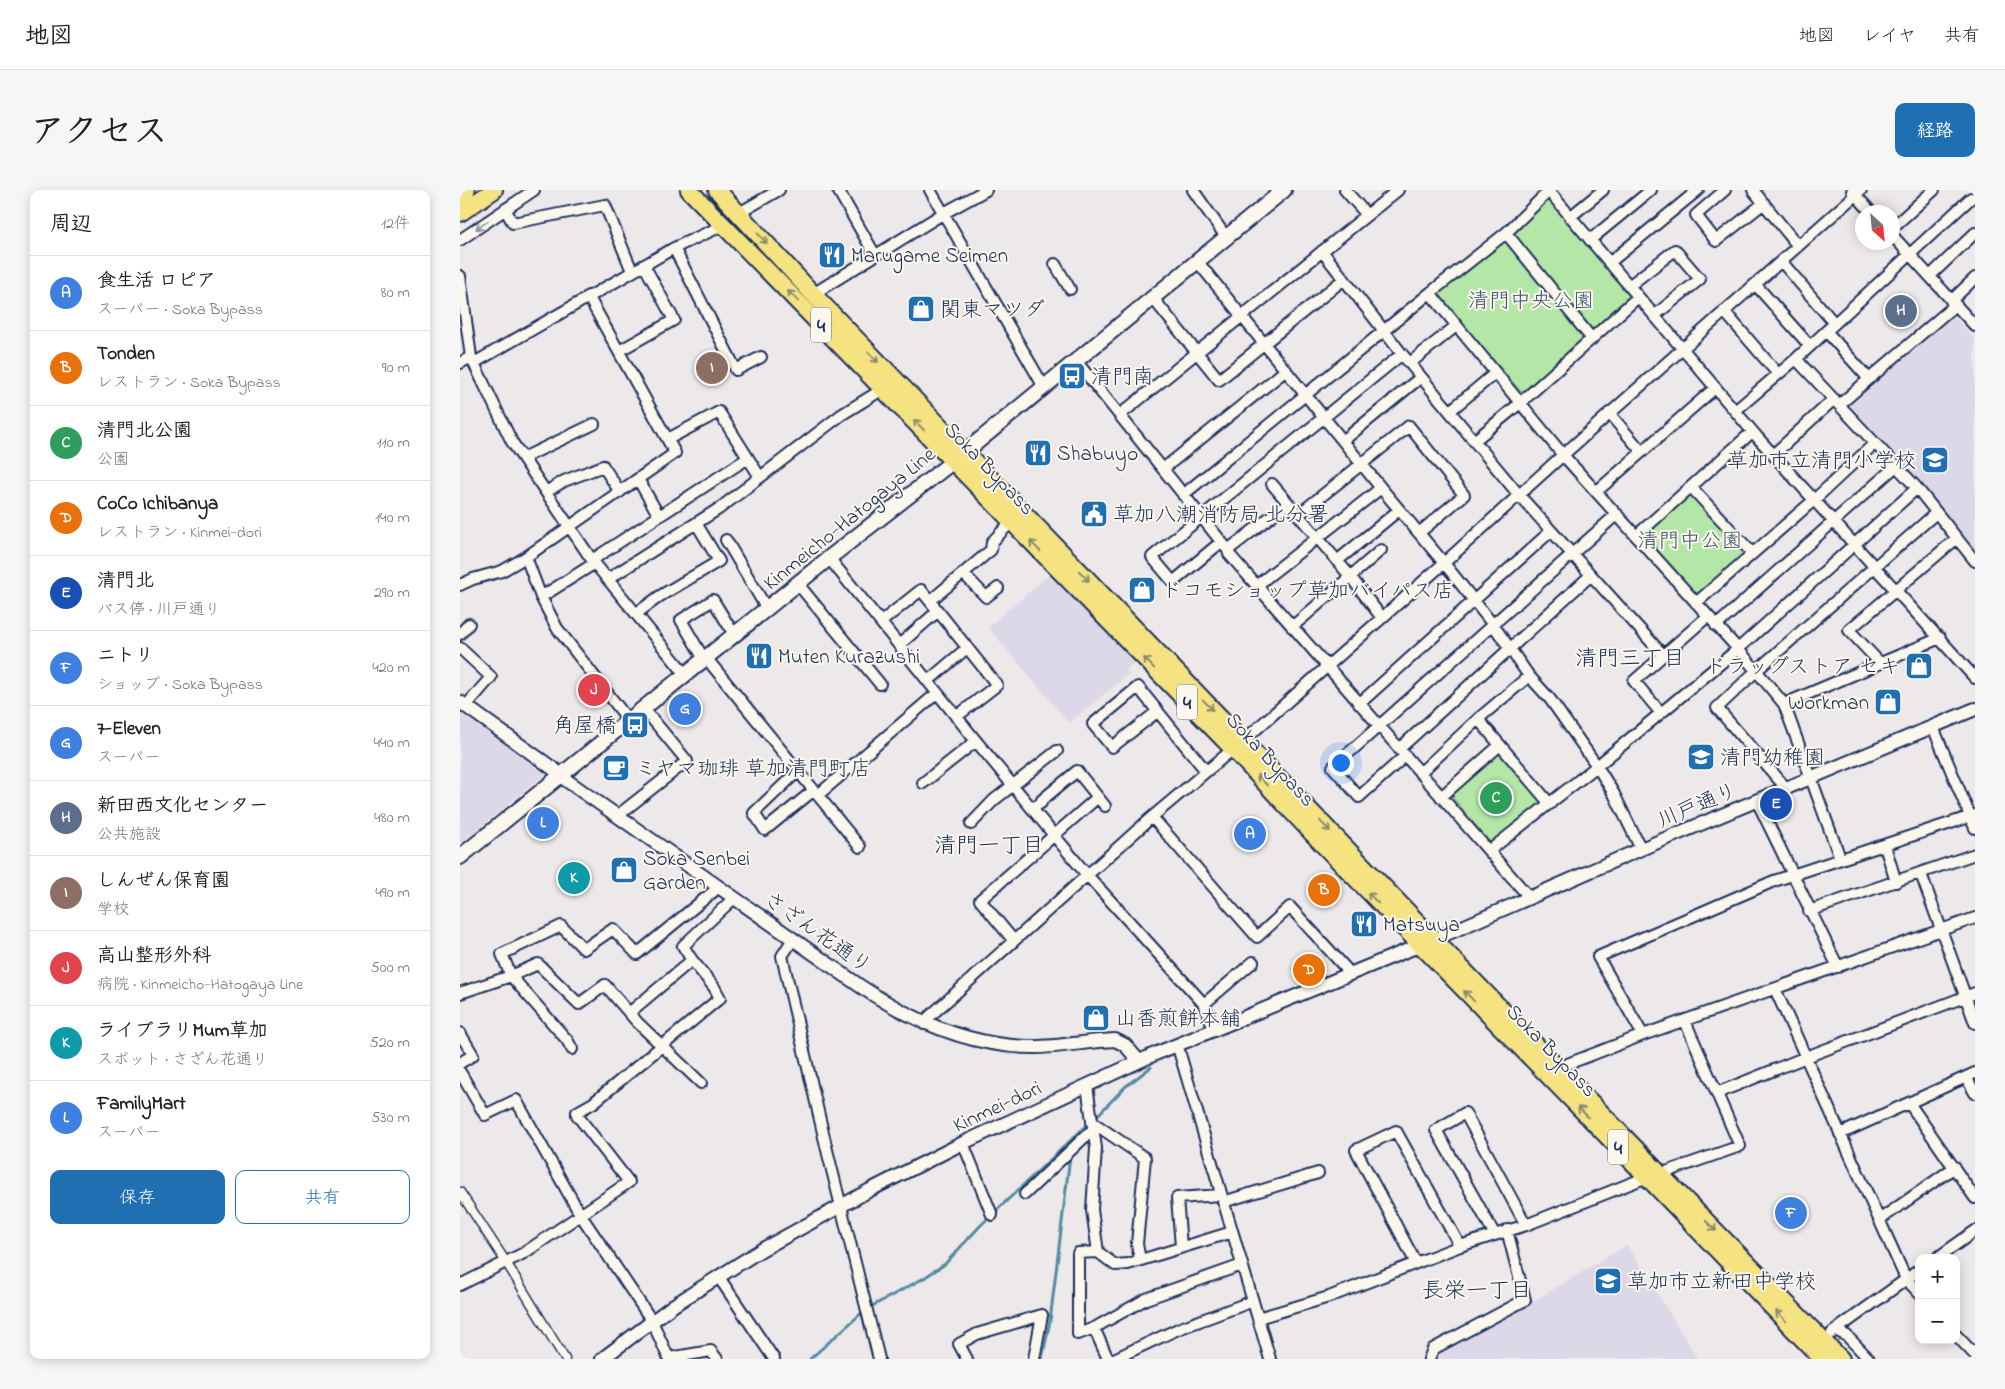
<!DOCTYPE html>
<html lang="ja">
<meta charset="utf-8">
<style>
body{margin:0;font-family:"Indie Flower","Klee One",sans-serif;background:#f6f6f6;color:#202124}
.controls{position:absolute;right:15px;bottom:15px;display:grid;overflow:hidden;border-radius:10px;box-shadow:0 2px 12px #0003}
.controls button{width:45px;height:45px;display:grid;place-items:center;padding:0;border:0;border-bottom:1px solid #e0e0e0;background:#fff;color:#202124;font:25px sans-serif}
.compass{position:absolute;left:1395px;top:15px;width:45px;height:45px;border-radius:50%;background:#fff;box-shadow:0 2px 12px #0003;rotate:153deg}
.you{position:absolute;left:880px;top:572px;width:18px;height:18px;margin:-12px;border:4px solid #fff;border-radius:50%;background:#1a73e8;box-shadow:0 0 0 8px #1a73e833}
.badge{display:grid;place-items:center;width:32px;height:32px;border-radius:50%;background:#1f6fb2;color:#fff;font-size:16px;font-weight:700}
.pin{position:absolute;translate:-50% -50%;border:2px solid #fff;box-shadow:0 1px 5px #0006}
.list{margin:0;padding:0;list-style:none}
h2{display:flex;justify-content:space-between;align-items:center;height:65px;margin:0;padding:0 20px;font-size:21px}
h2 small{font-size:16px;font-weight:400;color:#757577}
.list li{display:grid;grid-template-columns:32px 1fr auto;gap:15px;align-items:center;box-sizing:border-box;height:75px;padding:0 20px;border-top:1px solid #e0e0e0}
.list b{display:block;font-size:19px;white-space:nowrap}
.list p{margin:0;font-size:16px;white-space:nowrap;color:#757577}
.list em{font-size:16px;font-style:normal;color:#757577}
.actions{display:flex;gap:10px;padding:15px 20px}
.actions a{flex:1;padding:11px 0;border:1px solid #1f6fb2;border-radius:10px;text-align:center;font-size:18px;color:#1f6fb2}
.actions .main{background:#1f6fb2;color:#fff}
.map{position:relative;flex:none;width:1515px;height:1169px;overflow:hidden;border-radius:10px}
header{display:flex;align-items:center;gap:30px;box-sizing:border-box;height:70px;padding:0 25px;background:#fff;border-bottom:1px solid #e0e0e0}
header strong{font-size:24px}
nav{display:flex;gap:28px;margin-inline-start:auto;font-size:18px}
.intro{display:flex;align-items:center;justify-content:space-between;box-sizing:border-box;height:120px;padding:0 30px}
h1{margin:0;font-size:35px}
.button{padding:12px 22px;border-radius:10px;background:#1f6fb2;color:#fff;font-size:18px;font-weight:700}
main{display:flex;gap:30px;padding:0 30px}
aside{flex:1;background:#fff;border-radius:10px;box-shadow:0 2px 12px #0003}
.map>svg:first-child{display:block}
.built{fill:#dcd8e7}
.green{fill:#b4e6a7;stroke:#688a82}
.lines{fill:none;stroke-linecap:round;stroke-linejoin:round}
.stream{stroke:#528ba1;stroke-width:3}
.pedestrian-casing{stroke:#1b2f5e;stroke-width:11}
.minor-casing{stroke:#1b2f5e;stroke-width:14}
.tertiary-casing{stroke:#1b2f5e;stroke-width:16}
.secondary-casing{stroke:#1b2f5e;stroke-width:18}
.trunk-casing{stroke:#1b2f5e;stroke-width:20}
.motorway-casing{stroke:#1b2f5e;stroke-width:22}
.pedestrian{stroke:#fbf7ec;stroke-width:8}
.minor{stroke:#fbf7ec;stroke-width:10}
.tertiary{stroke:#fbf7ec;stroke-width:12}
.secondary{stroke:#fbf7ec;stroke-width:14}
.trunk{stroke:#f5e382;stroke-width:16}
.motorway{stroke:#f5e382;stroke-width:19}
.oneway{stroke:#8b93a5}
.oneway2{stroke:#888970}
.labels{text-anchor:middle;stroke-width:4;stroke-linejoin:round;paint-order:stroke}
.shield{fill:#fbf7ec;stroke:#5e6b89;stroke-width:1}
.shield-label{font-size:20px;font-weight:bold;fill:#1b2f5e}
.poi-label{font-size:21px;fill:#1b2f5e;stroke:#fbf7ec;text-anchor:start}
.park-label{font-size:21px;fill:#3a546d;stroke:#fbf7ec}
.street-label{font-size:21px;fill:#1b2f5e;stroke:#fbf7ec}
.neighbourhood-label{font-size:22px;fill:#1b2f5e;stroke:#fbf7ec}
</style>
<header>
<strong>地図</strong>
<nav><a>地図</a><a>レイヤ</a><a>共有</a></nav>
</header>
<div class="intro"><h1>アクセス</h1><a class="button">経路</a></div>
<main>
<aside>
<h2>周辺<small>12件</small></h2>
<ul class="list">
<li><span class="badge" style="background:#3f7fe0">A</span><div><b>食生活 ロピア</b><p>スーパー · Soka Bypass</p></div><em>80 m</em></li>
<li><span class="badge" style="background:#e8710a">B</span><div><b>Tonden</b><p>レストラン · Soka Bypass</p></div><em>90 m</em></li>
<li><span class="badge" style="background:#2e9e5b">C</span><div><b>清門北公園</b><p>公園</p></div><em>110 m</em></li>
<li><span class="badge" style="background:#e8710a">D</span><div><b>CoCo Ichibanya</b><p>レストラン · Kinmei-dori</p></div><em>140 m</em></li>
<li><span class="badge" style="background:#1a4fb4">E</span><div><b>清門北</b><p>バス停 · 川戸通り</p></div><em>290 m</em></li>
<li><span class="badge" style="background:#3f7fe0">F</span><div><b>ニトリ</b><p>ショップ · Soka Bypass</p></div><em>420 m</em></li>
<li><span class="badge" style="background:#3f7fe0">G</span><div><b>7-Eleven</b><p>スーパー</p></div><em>440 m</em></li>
<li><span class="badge" style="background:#5c6f8a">H</span><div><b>新田西文化センター</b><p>公共施設</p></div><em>480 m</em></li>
<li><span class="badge" style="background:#8d6e63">I</span><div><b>しんぜん保育園</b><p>学校</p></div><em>490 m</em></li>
<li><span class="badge" style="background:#e0444e">J</span><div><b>高山整形外科</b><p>病院 · Kinmeicho-Hatogaya Line</p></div><em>500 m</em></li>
<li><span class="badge" style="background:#0f9aa8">K</span><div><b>ライブラリMum草加</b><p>スポット · さざん花通り</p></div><em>520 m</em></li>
<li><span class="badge" style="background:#3f7fe0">L</span><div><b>FamilyMart</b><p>スーパー</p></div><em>530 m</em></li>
</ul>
<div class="actions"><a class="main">保存</a><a>共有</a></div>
</aside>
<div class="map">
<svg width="1515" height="1169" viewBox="0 0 1515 1169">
<rect width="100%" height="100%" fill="#ede9ea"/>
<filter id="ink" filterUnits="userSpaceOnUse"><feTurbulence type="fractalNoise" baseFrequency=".02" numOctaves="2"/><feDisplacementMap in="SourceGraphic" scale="10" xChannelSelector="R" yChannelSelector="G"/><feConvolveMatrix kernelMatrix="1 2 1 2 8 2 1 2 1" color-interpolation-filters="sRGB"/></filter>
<g filter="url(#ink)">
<path class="built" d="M1492,124l23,26v214l-126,-146 -1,-5z
M589,385l86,87 -9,8 3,4 -60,49 -81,-96z
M0,522l85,62 -85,70z
M1167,1055l71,114h-263l2,-7 72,-36z"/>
<path class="green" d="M1088,10l82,95 -108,98 -84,-98 74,-62z
M1232,302l55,61 -50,45 -53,-61z
M1039,563l42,49 -50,42 -41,-50z"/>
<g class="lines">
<path class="stream" d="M634,929l31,-32 26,-20
M350,1169l55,-49 59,-32 21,-14 35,-38 109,-103
M582,1169l8,-38 20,-165"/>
<g class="pedestrian-casing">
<path id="pedestrian" d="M0,1002l46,70 59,97"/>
</g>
<g class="minor-casing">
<path id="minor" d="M378,0l37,65
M470,0l114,197
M733,0l33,47
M885,0l22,25
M1088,0l210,248 217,240
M1090,0l-44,43 -76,60 133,162 175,194 46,55 56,154
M1265,0l-29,25 20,26 48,-38
M1293,0l45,56
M1392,1l19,21
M45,19l8,14 92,-18 27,66
M279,23l40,-23
M1110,27l33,-27
M1432,38l42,-38
M1046,43l86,106
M1432,45l83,91
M0,50l74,-50
M1130,50l61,-50
M214,58l62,122 25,-13
M862,61l80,103 117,141 144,160
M737,71l184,227 63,75 50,63 35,50 21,23 47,67 17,28 27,55
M1321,71l53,62
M1149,73l89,-73
M595,74l15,25
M0,86l11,81 41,85 80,118 94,115
M1470,86l45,-43
M1295,94l55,62
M1169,96l46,-36 25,29 -46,37
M353,104l131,-81 42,-23
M692,107l67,83 125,-101
M1491,111l24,-23
M1264,121l54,63
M1366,141l43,48
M159,161l55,-31 -30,-55
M1336,169l121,129 58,73
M616,171l152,189 1,4 300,343
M0,173l11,-6
M14,173l200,-115 50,-23
M950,173l46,-37
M1379,215l116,-100
M990,221l44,-37
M1275,221l61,-52 175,-161
M1149,223l33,39
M661,224l277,-224
M208,249l51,-27 41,65
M884,250l77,-63
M1014,251l45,-37 119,-107
M1313,265l61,-56
M63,268l71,-34
M703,279l123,-99
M178,289l21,37
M812,294l78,92 32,42
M1231,297l61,66
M86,302l18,-11 39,-15 17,26
M1136,302l119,-104
M723,305l247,-202
M838,325l111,-89 55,69 -45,38
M1176,346l116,-104
M266,350l41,69
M761,352l-48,40 -21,-25 250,-203
M768,360l60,-47
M66,367l15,40 16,31 72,93
M369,368l147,183 111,134 117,129 10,25
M132,370l156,-102
M877,371l62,-51
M503,383l23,24 12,-9
M148,389l112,-71 121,-93 42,-26
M338,394l82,100
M0,395l13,-6 29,-8 24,-14 149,-104 -87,-157
M796,396l125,-98
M81,407l54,-34
M470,411l61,-51 1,-8 19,-20
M1236,413l118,-103 61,-57
M177,423l23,-17 59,-35 -23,-38
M421,432l40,-32 9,11 67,84 -41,32
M1256,436l180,-160
M832,437l89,-77
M0,444l9,-10
M439,455l39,-34
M0,458l31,29 -25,29
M247,469l153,188
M245,471l-24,-41 32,-20 22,36
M1419,472l-30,-32 108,-92
M468,491l39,-33
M899,514l192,-173
M1324,514l156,-66
M698,521l-46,36 -19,-23 45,-37 68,84
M1201,523l-27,-32 74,-65
M1018,529l72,85
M1473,537l42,101
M783,551l201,-178 119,-108 298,-265
M939,559l192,-174
M945,566l-46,41 -26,-30 284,-253
M338,581l-44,42 11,17 49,-40
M960,583l58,-54 51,-43
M463,593l53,-42
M1326,598l-69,-80 39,-37 180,-158
M358,605l119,-102
M981,607l59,-52
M1297,611l81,166
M572,618l9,-5 1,-3 35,-29 28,35
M157,626l70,-55 -43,-52
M692,627l105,120 33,-30 61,67
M511,634l23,-24 63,-49
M1425,656l11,36
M1029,661l108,-85 141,-117 179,-161
M1461,684l54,149
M1349,721l166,-57
M333,749l-11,17 45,194 52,209
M554,751l-34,-41 118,-103
M232,770l-9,-14 51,-48
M1315,799l131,290 13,14
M0,803l51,-17 27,-12 41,40 26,-19 33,38 63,60
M744,814l49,-42
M464,834l5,-7 223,-200 81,-68
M0,843l13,22 -13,8
M1183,845l-45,-78 176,-76 201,-66
M717,854l93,315
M112,859l-5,-9 -56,-64 -9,-22 59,-28 23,23 29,-20 24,25 82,-67
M1097,878l86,-33 332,-117
M0,882l25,43 31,-15 64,114 72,107 17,38
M1506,887l9,16
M627,896l9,62 -4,62 6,42 -20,1v81l16,-6 52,-29 96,-34
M1257,903l89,-36 169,-64
M1449,913l66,95
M632,932l53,36 -8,86 3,16
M1380,944l135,-61
M503,953l29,72
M565,1004l68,-65
M763,1012l95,-29
M1419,1030l76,-53
M1035,1045l-59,-105 29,-17 61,112
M721,1056l-4,-48 44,-3
M638,1062l17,13 13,-1 104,-32
M1477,1068l38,-27
M956,1073l-60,-113 40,-19 64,115
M258,1086l56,83
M0,1095l64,-32 105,-71 -52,-67v-3l16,-9 127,-105 -6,-11 -22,-27 -63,53
M798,1128l71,-21 131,-51 66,-21 121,-48 13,-3 80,-28 -55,-125
M634,1138l14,31
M1376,1140l83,-60
M1372,1143l4,-3 11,6 22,23
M1496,1145l19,20
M209,1168l42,-7 6,8
M507,1169l-8,-15 18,-10 65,-19 -8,44
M654,1169l64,-30 75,-28
M969,1169l4,-10 92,-49 -18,-70"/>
</g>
<g class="tertiary-casing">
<path id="tertiary" d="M0,512l95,68 11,10 294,206c52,35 110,61 174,61 27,0 54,-6 81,-7l10,5 14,16
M142,1169l72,-54 87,-55 109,-60 93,-47 192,-89 280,-115 206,-90 334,-140"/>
</g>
<g class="secondary-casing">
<path id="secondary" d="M0,667l369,-299 136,-106 319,-262"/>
</g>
<g class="trunk-casing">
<path id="trunk" d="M229,0l544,559 95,101 319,327 175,182
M257,0l96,104 430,447 417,433 181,185
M0,23l34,-23"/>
</g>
<g class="motorway-casing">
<path id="motorway" d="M0,3l5,-3"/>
</g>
<use href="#pedestrian" class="pedestrian"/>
<use href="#minor" class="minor"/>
<use href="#tertiary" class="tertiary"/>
<use href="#secondary" class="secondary"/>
<use href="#trunk" class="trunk"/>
<use href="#motorway" class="motorway"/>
</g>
<defs><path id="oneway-shaft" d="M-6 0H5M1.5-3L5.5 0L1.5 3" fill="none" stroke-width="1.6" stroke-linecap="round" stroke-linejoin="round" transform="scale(1.25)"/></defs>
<use class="oneway" href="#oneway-shaft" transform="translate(22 35) rotate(145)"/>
<g class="oneway2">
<use href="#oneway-shaft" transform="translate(302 48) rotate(47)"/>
<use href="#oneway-shaft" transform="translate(333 106) rotate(-134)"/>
<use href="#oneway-shaft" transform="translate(413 167) rotate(46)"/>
<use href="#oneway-shaft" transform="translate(459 235) rotate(-134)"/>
<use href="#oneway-shaft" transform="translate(575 356) rotate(-134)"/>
<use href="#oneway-shaft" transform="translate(624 386) rotate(46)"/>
<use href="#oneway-shaft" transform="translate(689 473) rotate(-134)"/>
<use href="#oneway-shaft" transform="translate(748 515) rotate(46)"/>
<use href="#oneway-shaft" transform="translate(802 590) rotate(-133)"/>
<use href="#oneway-shaft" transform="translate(865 636) rotate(46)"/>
<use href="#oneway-shaft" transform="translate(913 708) rotate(-134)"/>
<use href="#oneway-shaft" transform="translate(1009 806) rotate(-134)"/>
<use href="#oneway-shaft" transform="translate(1123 922) rotate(-134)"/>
<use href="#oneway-shaft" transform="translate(1251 1036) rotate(45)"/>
<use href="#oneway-shaft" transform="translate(1321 1126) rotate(-134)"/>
</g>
</g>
<defs>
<g id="restaurant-square" transform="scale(1.4375)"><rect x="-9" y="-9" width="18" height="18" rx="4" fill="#1f6fb2" stroke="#fbf7ec"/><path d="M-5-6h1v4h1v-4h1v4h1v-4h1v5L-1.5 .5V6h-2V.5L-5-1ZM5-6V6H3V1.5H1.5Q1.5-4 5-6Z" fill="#fff"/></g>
<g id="shop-square" transform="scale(1.4375)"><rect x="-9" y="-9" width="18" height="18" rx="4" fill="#1f6fb2" stroke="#fbf7ec"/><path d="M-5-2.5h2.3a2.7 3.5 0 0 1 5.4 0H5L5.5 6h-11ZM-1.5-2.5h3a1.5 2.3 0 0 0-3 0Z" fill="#fff"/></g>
<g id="bus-square" transform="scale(1.4375)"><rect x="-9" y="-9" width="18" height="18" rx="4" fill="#1f6fb2" stroke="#fbf7ec"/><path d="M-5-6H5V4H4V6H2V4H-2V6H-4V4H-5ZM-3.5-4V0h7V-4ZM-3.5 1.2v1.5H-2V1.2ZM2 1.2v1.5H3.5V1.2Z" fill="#fff"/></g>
<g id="school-square" transform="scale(1.4375)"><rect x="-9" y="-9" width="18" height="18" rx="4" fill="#1f6fb2" stroke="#fbf7ec"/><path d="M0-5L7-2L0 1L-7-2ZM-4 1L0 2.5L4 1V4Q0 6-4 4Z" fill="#fff"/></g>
<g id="civic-square" transform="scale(1.4375)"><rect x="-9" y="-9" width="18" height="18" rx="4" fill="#1f6fb2" stroke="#fbf7ec"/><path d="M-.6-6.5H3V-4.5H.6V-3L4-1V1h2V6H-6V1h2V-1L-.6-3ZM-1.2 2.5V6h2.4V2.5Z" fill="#fff"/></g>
<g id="cafe-square" transform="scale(1.4375)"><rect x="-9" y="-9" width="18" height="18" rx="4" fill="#1f6fb2" stroke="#fbf7ec"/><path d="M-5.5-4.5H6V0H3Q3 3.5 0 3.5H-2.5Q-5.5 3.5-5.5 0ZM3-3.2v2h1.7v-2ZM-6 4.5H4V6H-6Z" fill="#fff"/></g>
</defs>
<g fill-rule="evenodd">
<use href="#restaurant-square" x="372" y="65"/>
<use href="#shop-square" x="461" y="119"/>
<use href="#bus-square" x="612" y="186"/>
<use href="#restaurant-square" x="578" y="263"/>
<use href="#school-square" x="1475" y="270"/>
<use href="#civic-square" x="634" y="324"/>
<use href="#shop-square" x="682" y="400"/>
<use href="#restaurant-square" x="299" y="466"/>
<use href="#shop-square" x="1459" y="476"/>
<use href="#shop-square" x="1428" y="512"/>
<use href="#bus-square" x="175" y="535"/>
<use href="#school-square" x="1241" y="567"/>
<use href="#cafe-square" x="156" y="578"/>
<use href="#shop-square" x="164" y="680"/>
<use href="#restaurant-square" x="904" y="734"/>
<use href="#shop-square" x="636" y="828"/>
<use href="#school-square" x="1148" y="1091"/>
</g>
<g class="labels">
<g class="shield">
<rect x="351" y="117.5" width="20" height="35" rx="4"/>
<rect x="717" y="494.5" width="20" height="35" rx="4"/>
<rect x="1148" y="939.5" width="20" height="35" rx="4"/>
</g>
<g class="shield-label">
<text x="361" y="142">4</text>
<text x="727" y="519">4</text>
<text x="1158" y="964">4</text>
</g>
<g class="poi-label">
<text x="391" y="72">Marugame Seimen</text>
<text x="480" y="126">関東マツダ</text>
<text x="631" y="193">清門南</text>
<text x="597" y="270">Shabuyo</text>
<text x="1456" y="277" text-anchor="end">草加市立清門小学校</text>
<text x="653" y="331">草加八潮消防局 北分署</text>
<text x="701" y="407">ドコモショップ草加バイパス店</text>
<text x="318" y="473">Muten Kurazushi</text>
<text x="1440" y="483" text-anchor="end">ドラッグストア セキ</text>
<text x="1409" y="519" text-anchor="end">Workman</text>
<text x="156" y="542" text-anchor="end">角屋橋</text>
<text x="1260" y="574">清門幼稚園</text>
<text x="175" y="585">ミヤマ珈琲 草加清門町店</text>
<text x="183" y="675">Soka Senbei<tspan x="183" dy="24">Garden</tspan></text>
<text x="923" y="741">Matsuya</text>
<text x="655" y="835">山香煎餅本舗</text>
<text x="1167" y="1098">草加市立新田中学校</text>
</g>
<g class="park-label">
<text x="1071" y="117">清門中央公園</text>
<text x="1230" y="357">清門中公園</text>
</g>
<g class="street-label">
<text transform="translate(530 278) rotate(46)" y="7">Soka Bypass</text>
<text transform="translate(389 328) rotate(-39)" y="7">Kinmeicho-Hatogaya Line</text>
<text transform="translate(811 569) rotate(47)" y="7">Soka Bypass</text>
<text transform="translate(1237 615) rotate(-23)" y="7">川戸通り</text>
<text transform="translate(358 742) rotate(35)" y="7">さざん花通り</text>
<text transform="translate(1092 860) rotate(46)" y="7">Soka Bypass</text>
<text transform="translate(537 916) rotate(-25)" y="7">Kinmei-dori</text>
</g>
<g class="neighbourhood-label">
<text x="1170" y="475">清門三丁目</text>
<text x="529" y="662">清門一丁目</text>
<text x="1017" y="1107">長栄一丁目</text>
</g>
</g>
</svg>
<div class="controls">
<button>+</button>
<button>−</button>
</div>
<svg class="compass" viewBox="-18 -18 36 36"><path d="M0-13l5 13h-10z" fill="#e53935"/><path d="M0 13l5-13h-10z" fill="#757577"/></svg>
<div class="you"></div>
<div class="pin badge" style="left:790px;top:644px;background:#3f7fe0">A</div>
<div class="pin badge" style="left:864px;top:700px;background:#e8710a">B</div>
<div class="pin badge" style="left:1036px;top:608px;background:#2e9e5b">C</div>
<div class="pin badge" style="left:849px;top:780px;background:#e8710a">D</div>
<div class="pin badge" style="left:1316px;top:614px;background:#1a4fb4">E</div>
<div class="pin badge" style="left:1331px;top:1023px;background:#3f7fe0">F</div>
<div class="pin badge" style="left:225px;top:519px;background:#3f7fe0">G</div>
<div class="pin badge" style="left:1441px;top:121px;background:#5c6f8a">H</div>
<div class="pin badge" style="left:252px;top:178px;background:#8d6e63">I</div>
<div class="pin badge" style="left:134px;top:500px;background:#e0444e">J</div>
<div class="pin badge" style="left:114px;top:688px;background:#0f9aa8">K</div>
<div class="pin badge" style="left:83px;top:633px;background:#3f7fe0">L</div>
</div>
</main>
